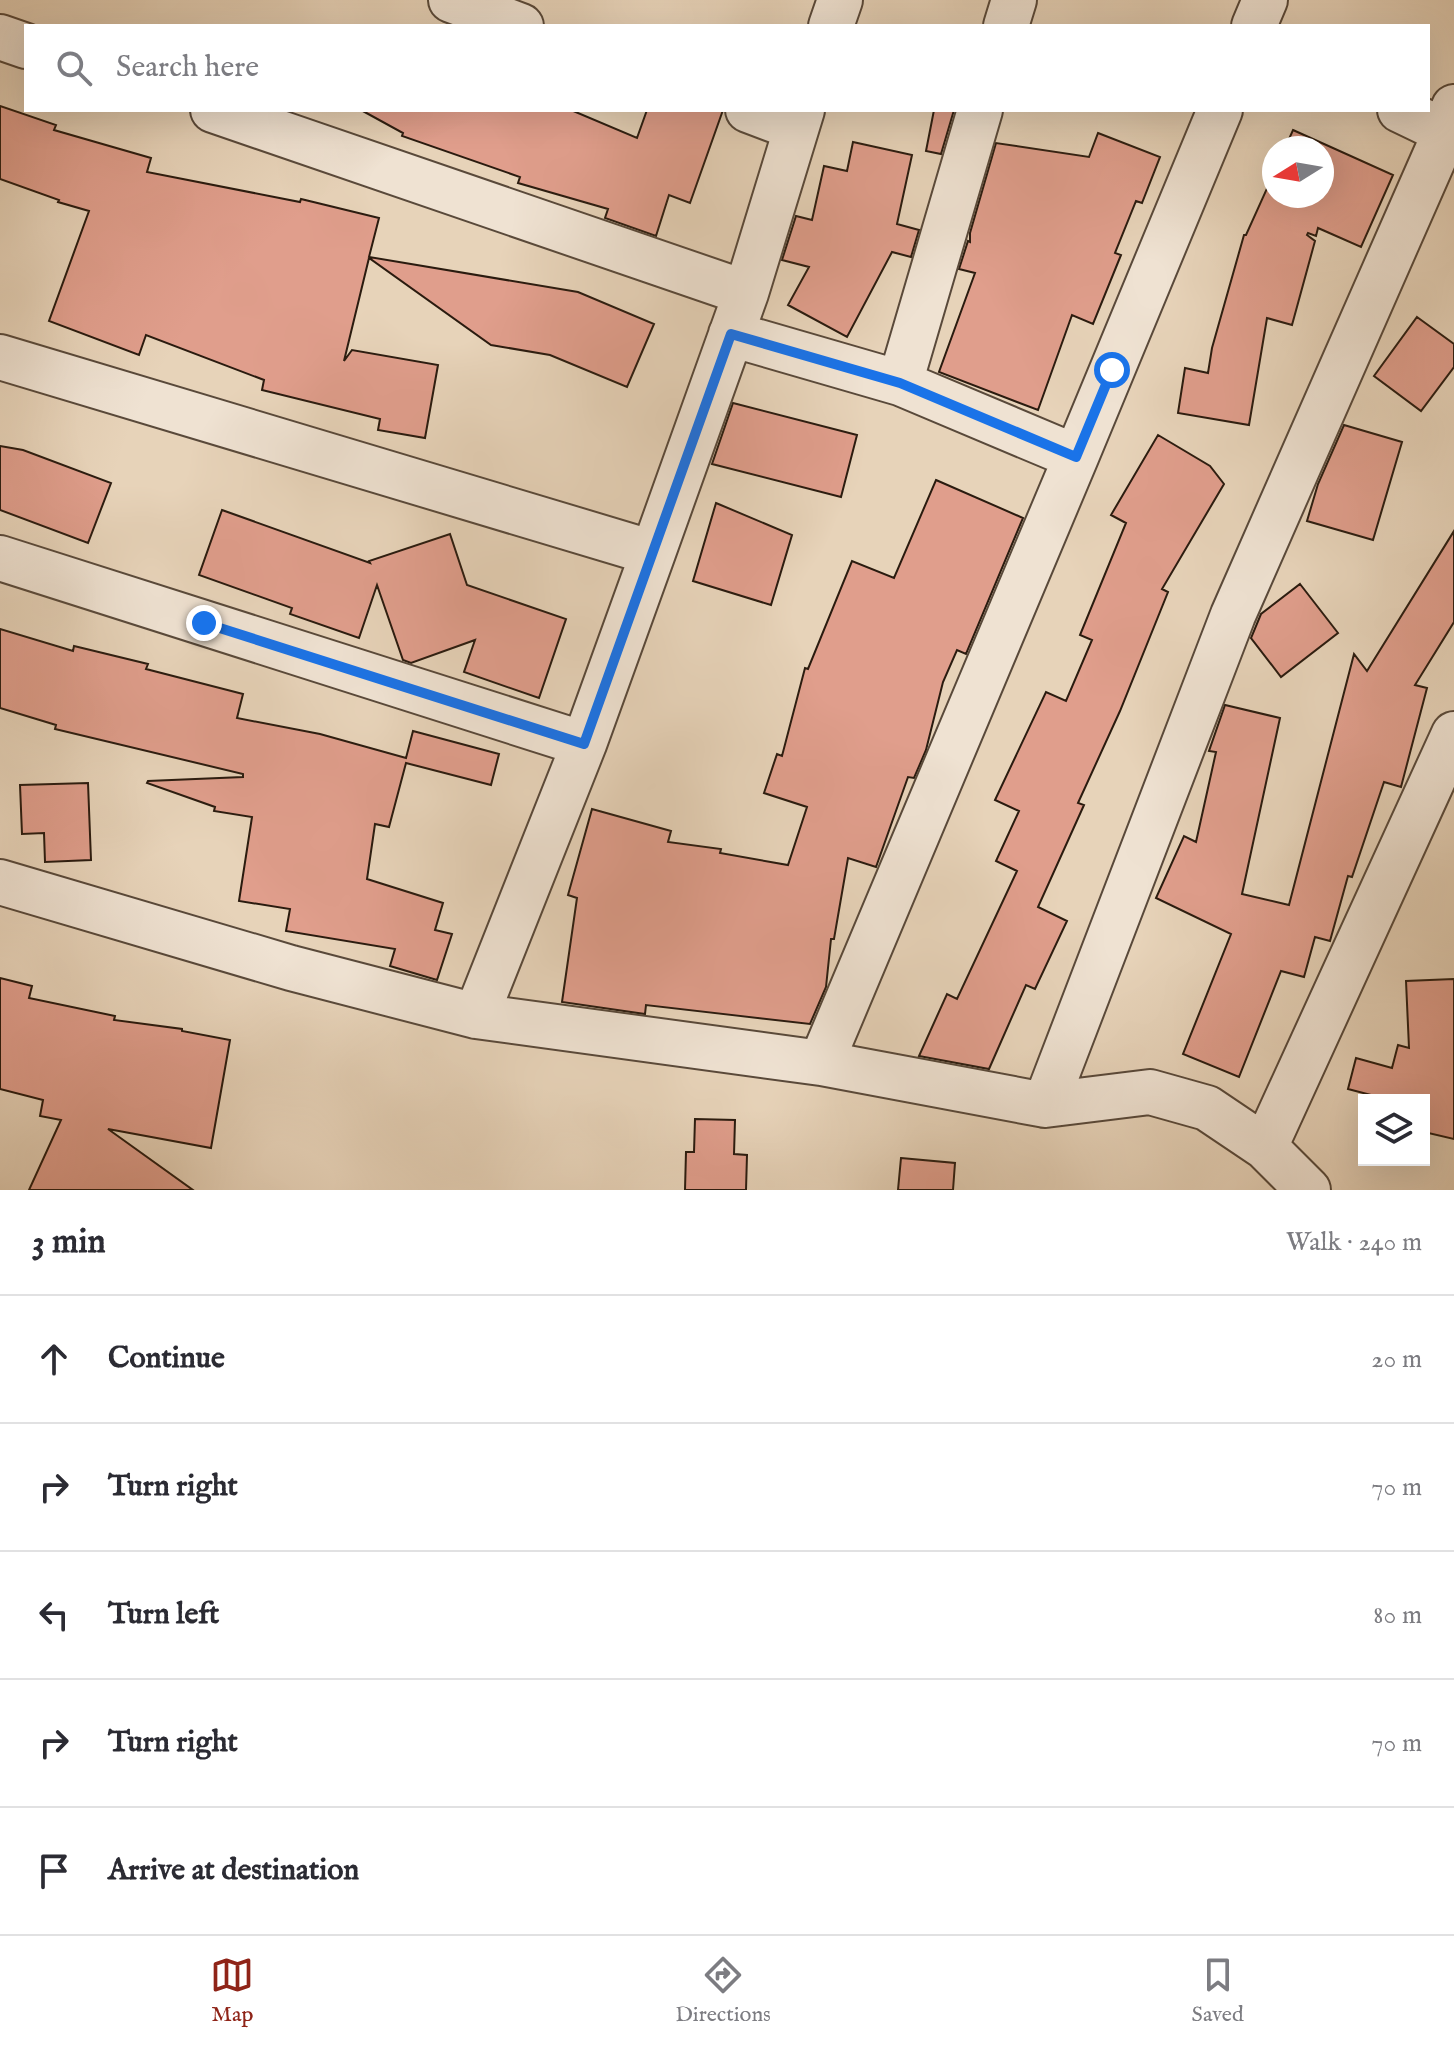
<!DOCTYPE html>
<meta charset="utf-8">
<style>
body{margin:0;font-family:"IM FELL English",serif;background:#f2f2f3;color:#2b2b33}
.controls{position:absolute;right:24px;bottom:24px;display:grid;overflow:hidden;border-radius:0px;box-shadow:0 8px 32px #0002}
.controls button{width:72px;height:72px;display:grid;place-items:center;padding:0;border:0;border-bottom:2px solid #e1e1e2;background:#fff;color:#2b2b33;font:40px sans-serif}
.compass{position:absolute;left:1262px;top:136px;width:72px;height:72px;border-radius:50%;background:#fff;box-shadow:0 8px 32px #0002;rotate:259deg}
.stop{position:absolute;width:24px;height:24px;margin:-18px;border:6px solid #1a73e8;border-radius:50%;background:#fff}
.stop.end{background:#1a73e8;border-color:#fff;box-shadow:0 2px 8px #0008}
.list{margin:0;padding:0;list-style:none}
h2{display:flex;justify-content:space-between;align-items:center;height:104px;margin:0;padding:0 32px;font-size:34px}
h2 small{font-size:26px;font-weight:400;color:#7c7c81}
.list li{display:grid;grid-template-columns:52px 1fr auto;gap:24px;align-items:center;box-sizing:border-box;height:128px;padding:0 32px;border-top:2px solid #e1e1e2}
.list b{display:block;font-size:30px;white-space:nowrap}
.list em{font-size:26px;font-style:normal;color:#7c7c81}
.icon{flex:none;width:44px;height:44px;fill:none;stroke:currentColor;stroke-width:2;stroke-linecap:round;stroke-linejoin:round}
.map{position:relative;flex:none;width:1454px;height:1190px;overflow:hidden}
.search{position:absolute;background:#fff;box-shadow:0 8px 32px #0002;left:24px;right:24px;top:24px;height:88px;display:flex;align-items:center;gap:20px;box-sizing:border-box;padding:0 28px;border-radius:0px;color:#7c7c81;font-size:30px}
.sheet{height:744px;background:#fff}
nav{display:flex;justify-content:space-around;align-items:center;box-sizing:border-box;height:112px;border-top:2px solid #e1e1e2;background:#fff;font-size:22px;color:#7c7c81}
nav a{display:grid;justify-items:center;gap:4px}
nav .on{color:#8f2418}
.map>svg:first-child{display:block}
.building{fill:#e09e8c;stroke:#2a1b0f;stroke-width:2}
.lines{fill:none;stroke-linecap:round;stroke-linejoin:round}
.minor-casing{stroke:#59493a;stroke-width:48}
.minor{stroke:#efe2d2;stroke-width:44}
.route{stroke:#1a73e8;stroke-width:10}
</style>
<div class="map">
<svg width="1454" height="1190" viewBox="0 0 1454 1190">
<rect width="100%" height="100%" fill="#e7d3b9"/>
<filter id="stains"><feTurbulence type="fractalNoise" baseFrequency=".0025" numOctaves="4"/><feColorMatrix values="0 0 0 0 .2 0 0 0 0 .09 0 0 0 0 .02 0 0 0 .5 -.17"/></filter>
<radialGradient id="worn" r=".72"><stop offset=".6" stop-color="#630" stop-opacity="0"/><stop offset="1" stop-color="#630" stop-opacity=".3"/></radialGradient>
<path class="building" d="M0,106l56,19 -2,5 97,28 -4,14 153,30 1,-3 78,19 -10,39 209,35 76,32 -27,63 -77,-32 -59,-10 -122,-87 -25,103 8,-11 86,15 -13,73 -47,-8 2,-11 -118,-29 2,-10 -118,-45 -7,20 -90,-34 40,-110 -31,-9 1,-2 -59,-21z
M361,110h210l66,28 10,-28h76l-33,93 -21,-8 -13,41 -51,-18 3,-9 -90,-26 2,-6 -118,-41 1,-3z
M934,110h20l-13,44 -15,-3z
M1293,130l100,45 -32,72 -43,-19 -2,8 -8,-3 -1,2 8,6 -23,84 -25,-7 -18,107 -71,-12 7,-45 23,5 4,-25 32,-113h2l28,-62v23h48v-48h-37z
M1098,133l62,24 -18,46 -6,-2 -21,52 6,2 -28,69 -21,-9 -34,95 -99,-38 36,-99 -16,-4 9,-28 2,1v-9l26,-90 93,14z
M853,142l59,13 -15,69 22,6 -8,27 -19,-5 -45,85 -59,-32 21,-38 -27,-7 14,-44 16,4 12,-54 23,5z
M1417,317l37,27v23l-33,44 -47,-35z
M733,403l124,32 -16,62 -129,-33z
M1344,425l58,17 -29,98 -66,-19 11,-37z
M1158,435l52,31 14,18 -62,105 6,3 -48,119 -42,92 6,2 -46,102 29,14 -32,68 -9,-4 -37,84 -70,-13 28,-62 10,5 60,-128 -21,-10 23,-50 -24,-11 51,-108 20,9 26,-61 -12,-5 46,-112 -15,-8z
M0,446l23,4 88,33 -23,60 -88,-33z
M936,480l87,38 -57,136 -9,-4 -14,32 -17,68 -12,28 -6,-1 -32,90 -28,-9 -14,81h-3l-5,48 -16,37 -164,-19 -1,9 -83,-12 15,-104 -9,-3 24,-86 79,22 -3,11 53,7 -1,4 68,12 19,-58 -43,-14 13,-39 5,2 23,-88 3,1 44,-108 42,17z
M716,503l76,32 -21,70 -78,-24z
M222,510l148,53 -1,-2 81,-27 17,51 99,34 -27,79 -75,-26 11,-32 -64,23 -8,-3 -26,-75 -18,53 -69,-24 2,-6 -93,-33z
M1454,531v91l-39,63 12,3 -26,99 -17,-5 -32,95 -4,-1 -18,65 -15,-4 -11,40 -23,-6 -42,106 -56,-23 48,-120 -75,-36 28,-62 12,6 20,-90 -7,-1 16,-46 55,13 -38,176 47,11 65,-251 13,17z
M1300,584l38,49 -57,44 -30,-39 10,-24z
M0,629l73,22 1,-5 74,18 -2,5 97,25 -6,24 83,16 86,24 7,-27 86,23 -8,31 -85,-22 -17,64 -14,-3 -8,55 76,24 -8,27 17,4 -15,46 -47,-14 5,-17 -109,-18 4,-22 -51,-8 13,-84 -38,-6 1,-4 -68,-24 1,-2 95,-4v-3l-188,-45 1,-4 -56,-17z
M88,783l3,77 -46,2 -1,-29 -22,1 -2,-49z
M0,978l32,8 -3,12 86,18 -1,4 68,9v2l48,9 -19,108 -103,-19 85,61h-164l32,-70 -21,-4 3,-16 -43,-11z
M1454,979v160l-30,-7v-32h-34l-42,-11 8,-31 36,10 6,-23 11,3 -3,-67z
M695,1119l40,1 -1,34 13,1 -1,35h-61l1,-38h8z
M901,1158l54,5 -2,27h-55z"/>
<g class="lines">
<g class="minor-casing">
<path id="minor" d="M451,0l70,26
M831,26l9,-26
M1006,26l8,-26
M1254,26l11,-26
M0,37l26,9
M213,110l533,183
M748,110l48,18
M1400,110l54,26
M731,334l169,49 176,74
M0,357l653,196
M900,383l80,-273
M0,558l584,186
M0,882l291,86 185,48 345,47 224,42 105,-13 57,16 58,39 43,43
M476,1016l108,-272 69,-191 93,-260 56,-183
M821,1063l255,-606 144,-347
M1045,1105l188,-490 212,-482 9,-26
M1265,1147l189,-413"/>
</g>
<use href="#minor" class="minor"/>
</g>
<g class="lines">
<path class="route" d="M204,623l380,121 147,-410 169,49 176,74 36,-87"/>
</g>
<rect width="100%" height="100%" filter="url(#stains)"/>
<rect width="100%" height="100%" fill="url(#worn)"/>
</svg>
<div class="controls">
<button><svg class="icon" aria-label="layers" viewBox="0 0 24 24"><path d="M12 4l9 5-9 5-9-5zM3 14l9 5 9-5"/></svg></button>
</div>
<svg class="compass" viewBox="-18 -18 36 36"><path d="M0-13l5 13h-10z" fill="#e53935"/><path d="M0 13l5-13h-10z" fill="#7c7c81"/></svg>
<div class="stop" style="left:1112px;top:370px"></div>
<div class="stop end" style="left:204px;top:623px"></div>
<div class="search"><svg class="icon" aria-label="search" viewBox="0 0 24 24"><circle cx="10" cy="10" r="6"/><path d="M15 15l6 6"/></svg>Search here</div>
</div>
<section class="sheet">
<h2>3 min<small>Walk · 240 m</small></h2>
<ul class="list">
<li><svg class="icon" aria-label="ahead" viewBox="0 0 24 24"><path d="M12 20V5M6 11l6-6 6 6"/></svg><div><b>Continue</b></div><em>20 m</em></li>
<li><svg class="icon" aria-label="right" viewBox="0 0 24 24"><path d="M7 20v-9h11M14 6l5 5-5 5"/></svg><div><b>Turn right</b></div><em>70 m</em></li>
<li><svg class="icon" aria-label="left" viewBox="0 0 24 24"><path d="M17 20v-9H6M10 6l-5 5 5 5"/></svg><div><b>Turn left</b></div><em>80 m</em></li>
<li><svg class="icon" aria-label="right" viewBox="0 0 24 24"><path d="M7 20v-9h11M14 6l5 5-5 5"/></svg><div><b>Turn right</b></div><em>70 m</em></li>
<li><svg class="icon" aria-label="arrive" viewBox="0 0 24 24"><path d="M6 21V4h12l-3 4 3 4H6"/></svg><div><b>Arrive at destination</b></div></li>
</ul>
</section>
<nav>
<a class="on"><svg class="icon" aria-label="map" viewBox="0 0 24 24"><path d="M3 6l6-2 6 2 6-2v14l-6 2-6-2-6 2zM9 4v14M15 6v14"/></svg>Map</a>
<a><svg class="icon" aria-label="directions" viewBox="0 0 24 24"><path d="M12 3l9 9-9 9-9-9zM9 14v-3h6M13 9l2 2-2 2"/></svg>Directions</a>
<a><svg class="icon" aria-label="saved" viewBox="0 0 24 24"><path d="M7 4h10v16l-5-4-5 4z"/></svg>Saved</a>
</nav>
